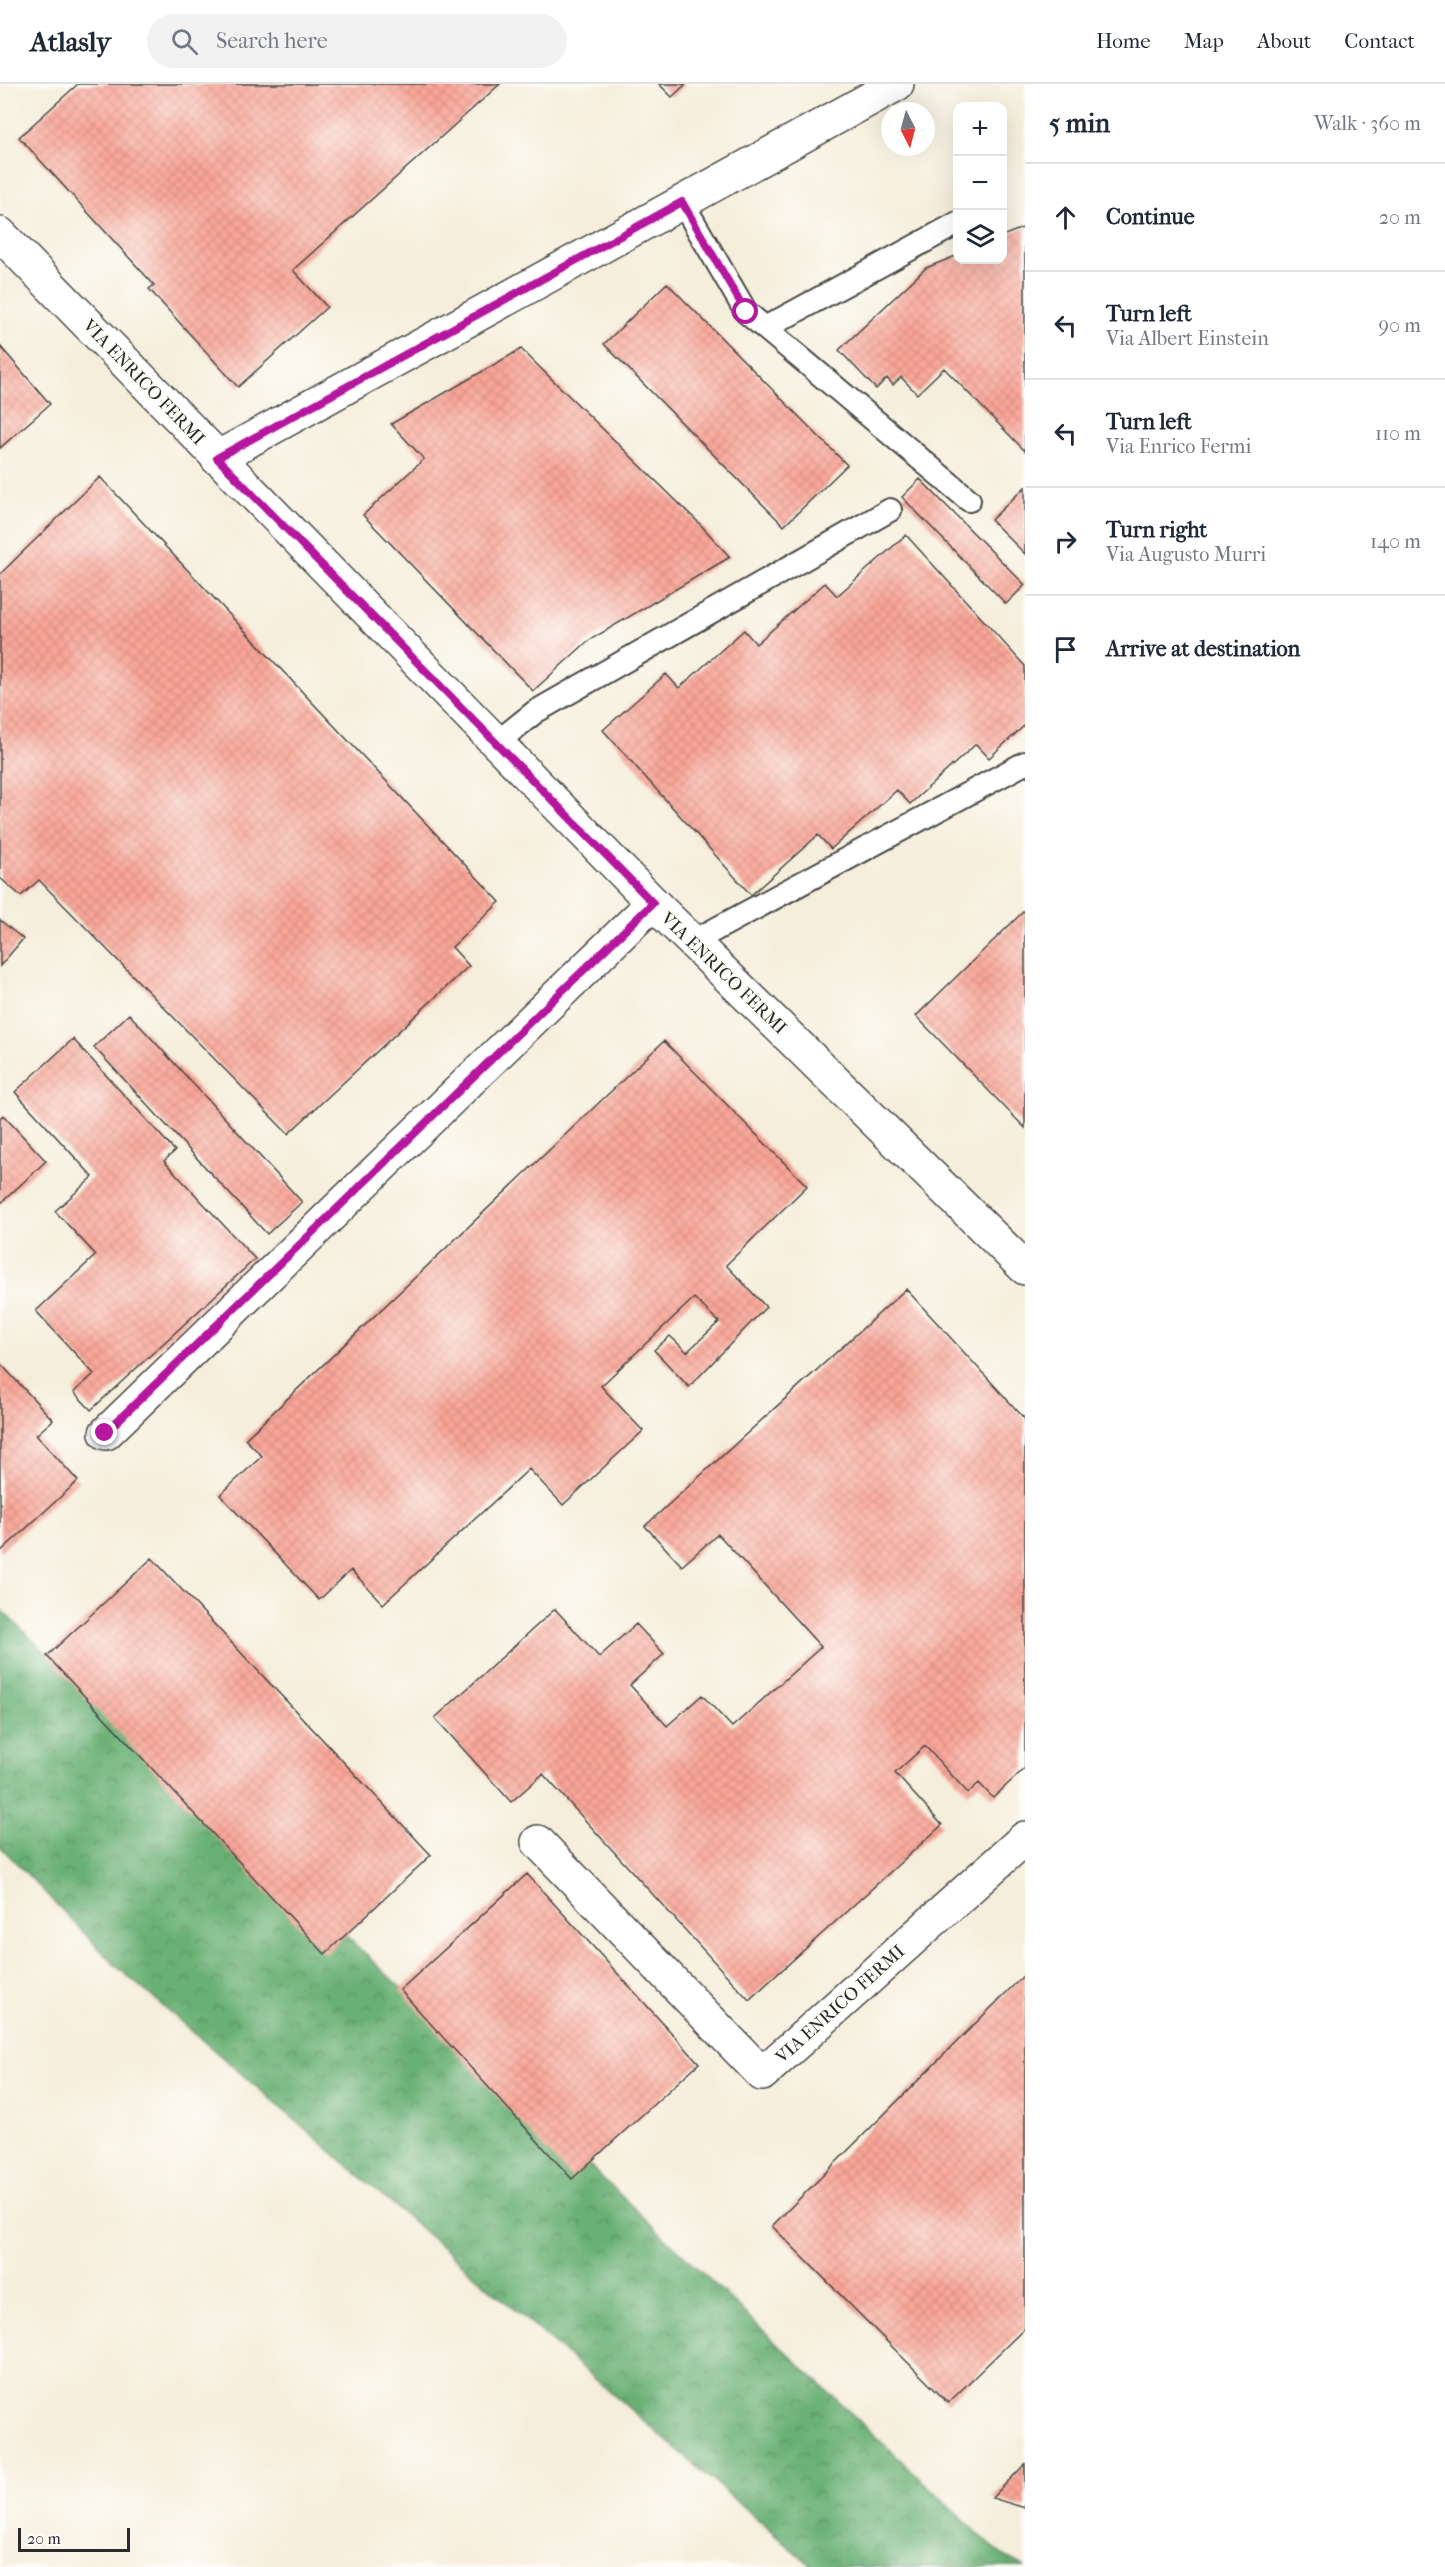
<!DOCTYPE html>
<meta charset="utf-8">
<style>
body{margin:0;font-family:"IM FELL French Canon",serif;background:#f2f2f3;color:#1f2937}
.controls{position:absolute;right:18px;top:18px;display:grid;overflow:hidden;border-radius:12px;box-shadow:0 6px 24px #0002}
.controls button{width:54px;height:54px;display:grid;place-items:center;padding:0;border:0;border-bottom:2px solid #e0e1e3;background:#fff;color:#1f2937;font:30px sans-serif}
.compass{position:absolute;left:881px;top:18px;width:54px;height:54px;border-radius:50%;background:#fff;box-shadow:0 6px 24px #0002;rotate:174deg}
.scale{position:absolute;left:18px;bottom:15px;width:112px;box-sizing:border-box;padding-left:6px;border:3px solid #2b2b2b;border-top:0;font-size:16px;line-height:21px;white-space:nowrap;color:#2b2b2b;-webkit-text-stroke:4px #fdfcf7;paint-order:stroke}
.stop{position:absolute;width:18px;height:18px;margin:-14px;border:4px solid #b5179e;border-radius:50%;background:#fff}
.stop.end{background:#b5179e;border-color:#fff;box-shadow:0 2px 6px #0008}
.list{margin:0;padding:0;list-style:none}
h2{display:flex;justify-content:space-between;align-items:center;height:78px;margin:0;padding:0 24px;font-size:26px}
h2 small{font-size:20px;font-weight:400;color:#747a83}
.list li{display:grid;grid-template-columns:39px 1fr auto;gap:18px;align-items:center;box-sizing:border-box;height:108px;padding:0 24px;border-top:2px solid #e0e1e3}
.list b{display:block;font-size:22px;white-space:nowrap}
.list p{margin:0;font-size:20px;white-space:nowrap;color:#747a83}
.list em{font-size:20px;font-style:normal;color:#747a83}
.icon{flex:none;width:33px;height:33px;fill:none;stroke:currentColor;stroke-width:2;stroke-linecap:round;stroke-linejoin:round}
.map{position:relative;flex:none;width:1025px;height:2483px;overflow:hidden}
header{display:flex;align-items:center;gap:36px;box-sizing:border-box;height:84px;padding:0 30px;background:#fff;border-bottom:2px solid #e0e1e3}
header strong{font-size:28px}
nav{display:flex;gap:33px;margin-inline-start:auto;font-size:21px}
.search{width:420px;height:54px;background:#f2f2f3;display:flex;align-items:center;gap:15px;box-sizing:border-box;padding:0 21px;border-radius:33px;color:#747a83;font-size:22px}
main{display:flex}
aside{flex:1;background:#fff}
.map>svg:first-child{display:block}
.forest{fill:url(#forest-crowns);stroke:#4a6e50;stroke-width:1.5}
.building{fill:url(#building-cross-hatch)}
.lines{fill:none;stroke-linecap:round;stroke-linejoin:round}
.service-casing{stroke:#494845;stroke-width:26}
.minor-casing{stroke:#494845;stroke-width:36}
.tertiary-casing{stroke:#494845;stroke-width:36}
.service{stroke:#fff;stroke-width:22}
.minor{stroke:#fff;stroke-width:33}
.tertiary{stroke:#fff;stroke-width:33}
.route{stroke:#b5179e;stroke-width:8}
.labels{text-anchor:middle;stroke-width:5;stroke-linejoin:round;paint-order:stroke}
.street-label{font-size:18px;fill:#2b2b2b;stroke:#fdfcf7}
</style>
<header>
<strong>Atlasly</strong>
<div class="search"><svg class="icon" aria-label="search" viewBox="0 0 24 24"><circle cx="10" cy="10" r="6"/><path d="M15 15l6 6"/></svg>Search here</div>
<nav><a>Home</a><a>Map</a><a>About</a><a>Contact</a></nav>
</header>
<main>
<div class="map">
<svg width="1025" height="2483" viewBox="0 0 1025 2483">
<defs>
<pattern id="forest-crowns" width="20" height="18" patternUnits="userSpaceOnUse" patternTransform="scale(1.5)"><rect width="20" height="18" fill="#69b074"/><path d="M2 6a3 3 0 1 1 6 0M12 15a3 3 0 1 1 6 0" fill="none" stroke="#578f5f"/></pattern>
<pattern id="building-cross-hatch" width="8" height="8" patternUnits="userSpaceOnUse" patternTransform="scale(1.5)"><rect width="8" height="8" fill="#faa698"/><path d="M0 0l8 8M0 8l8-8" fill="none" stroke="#d68f83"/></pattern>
</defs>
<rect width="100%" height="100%" fill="#fdfcf7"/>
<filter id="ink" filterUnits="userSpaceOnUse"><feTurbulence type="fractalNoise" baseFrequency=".0167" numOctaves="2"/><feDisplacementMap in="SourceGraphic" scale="12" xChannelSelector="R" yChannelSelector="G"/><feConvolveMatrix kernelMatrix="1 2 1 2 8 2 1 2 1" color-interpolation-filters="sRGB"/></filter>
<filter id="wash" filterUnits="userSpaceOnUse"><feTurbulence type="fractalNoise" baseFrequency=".008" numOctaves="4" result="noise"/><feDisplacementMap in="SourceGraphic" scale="24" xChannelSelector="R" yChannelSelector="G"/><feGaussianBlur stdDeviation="1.35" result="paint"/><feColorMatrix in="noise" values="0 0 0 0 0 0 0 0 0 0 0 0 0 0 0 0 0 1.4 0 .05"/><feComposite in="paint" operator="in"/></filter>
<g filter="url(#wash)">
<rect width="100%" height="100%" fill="#f5eedb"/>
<path class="forest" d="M0,1525l999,944 26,14h-212l-699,-603 -114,-118z"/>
<g id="blocks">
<path class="building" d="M78,0h422l-207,186 34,37 -89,80 -89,-98 5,-4 -135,-148z
M659,0h27l-14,13z
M1025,143v224l-81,-83 -27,26 -16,-17 -8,8 -6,-7 -11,11 -37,-39 87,-82 32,-13v5h44v-24z
M667,199l180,182 -63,61 -180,-182z
M0,262l50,58 -50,44z
M521,265l178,174 31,34 -142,84 -55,50 -170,-176 61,-56 -33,-35z
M100,393l400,425 -48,45 17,19 -181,168 -249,-254 -18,16 -21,-18v-304z
M920,395l105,106 -19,19 -104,-107z
M1025,403v67l-34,-34z
M906,451l119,131v59l-36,33 -13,-14 -66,60 -13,-14 -66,59 -13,-14 -67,60 -148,-165 63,-56 13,14 65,-58 12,14 69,-61 12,13z
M1025,826v218l-109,-112z
M0,836l23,19 -23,27z
M129,930l173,188 -35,32 -173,-187z
M73,955l102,112 -11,10 91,98 -164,151 -17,-18 20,-18 -58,-63 60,-56 -41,-44 38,-34 -78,-85z
M664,957l143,145 -81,79 40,42 -77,80 -35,-37 16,-14 17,16 32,-30 -25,-24 -93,88 42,45 -80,74 -34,-36 -146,135 -32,-34 -32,30 -99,-105 42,-39 -17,-17z
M3,1031l43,46 -46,43v-86z
M906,1205l119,130v349l-32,30 -14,-15 -11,10 -43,-47 -30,27 47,52 -193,175 -206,-226 -32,28 -76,-84 120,-109 44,48 37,-33 28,30 -34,31 37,41 35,-31 30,32 89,-80 -103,-113 -36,32 -37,-40z
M0,1279l53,57 -17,15 42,46 -78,71z
M152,1474l279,297 -106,99 -278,-298z
M527,1790l172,189 -127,116 -172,-189z
M1025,1890v354l-77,75 -176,-177z
M1025,2380v44l-33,-10z"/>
</g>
</g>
<g filter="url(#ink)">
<use href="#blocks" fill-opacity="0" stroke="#494845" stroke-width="1.5"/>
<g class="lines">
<g class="service-casing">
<path id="service" d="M682,118l64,110 223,188
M765,244l193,-105
M495,660l40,-32 355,-202
M692,858l333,-179"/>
</g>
<g class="minor-casing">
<path id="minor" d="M217,374l680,-374
M106,1349l547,-530
M538,1758l224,232 263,-236"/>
</g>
<g class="tertiary-casing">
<path id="tertiary" d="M0,150l653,669 372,365"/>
</g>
<use href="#service" class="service"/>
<use href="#minor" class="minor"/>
<use href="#tertiary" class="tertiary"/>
</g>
</g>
<g class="lines" filter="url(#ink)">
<path class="route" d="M105,1349l548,-530 -436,-445 465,-256 64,110"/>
</g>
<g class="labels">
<g class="street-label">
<text transform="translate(144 298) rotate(46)" y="6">VIA ENRICO FERMI</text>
<text transform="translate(724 889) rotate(44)" y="6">VIA ENRICO FERMI</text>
<text transform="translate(840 1920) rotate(-42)" y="6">VIA ENRICO FERMI</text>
</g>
</g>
</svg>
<div class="controls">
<button>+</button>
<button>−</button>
<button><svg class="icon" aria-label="layers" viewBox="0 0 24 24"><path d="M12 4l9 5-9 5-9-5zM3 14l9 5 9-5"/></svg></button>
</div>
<svg class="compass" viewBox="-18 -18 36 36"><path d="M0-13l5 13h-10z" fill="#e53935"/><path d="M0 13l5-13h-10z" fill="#747a83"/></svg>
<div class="scale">20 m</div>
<div class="stop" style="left:746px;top:228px"></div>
<div class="stop end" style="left:105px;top:1349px"></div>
</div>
<aside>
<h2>5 min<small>Walk · 360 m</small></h2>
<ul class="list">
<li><svg class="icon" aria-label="ahead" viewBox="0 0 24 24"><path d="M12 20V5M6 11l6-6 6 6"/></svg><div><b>Continue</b></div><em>20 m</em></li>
<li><svg class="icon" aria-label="left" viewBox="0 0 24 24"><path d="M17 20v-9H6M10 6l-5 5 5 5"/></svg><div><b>Turn left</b><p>Via Albert Einstein</p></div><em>90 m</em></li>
<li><svg class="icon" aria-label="left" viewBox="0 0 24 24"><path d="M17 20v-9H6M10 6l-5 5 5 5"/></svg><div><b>Turn left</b><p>Via Enrico Fermi</p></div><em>110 m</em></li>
<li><svg class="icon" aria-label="right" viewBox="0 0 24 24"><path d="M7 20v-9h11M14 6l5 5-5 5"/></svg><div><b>Turn right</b><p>Via Augusto Murri</p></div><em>140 m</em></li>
<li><svg class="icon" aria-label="arrive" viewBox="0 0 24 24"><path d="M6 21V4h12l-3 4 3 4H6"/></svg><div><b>Arrive at destination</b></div></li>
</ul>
</aside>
</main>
